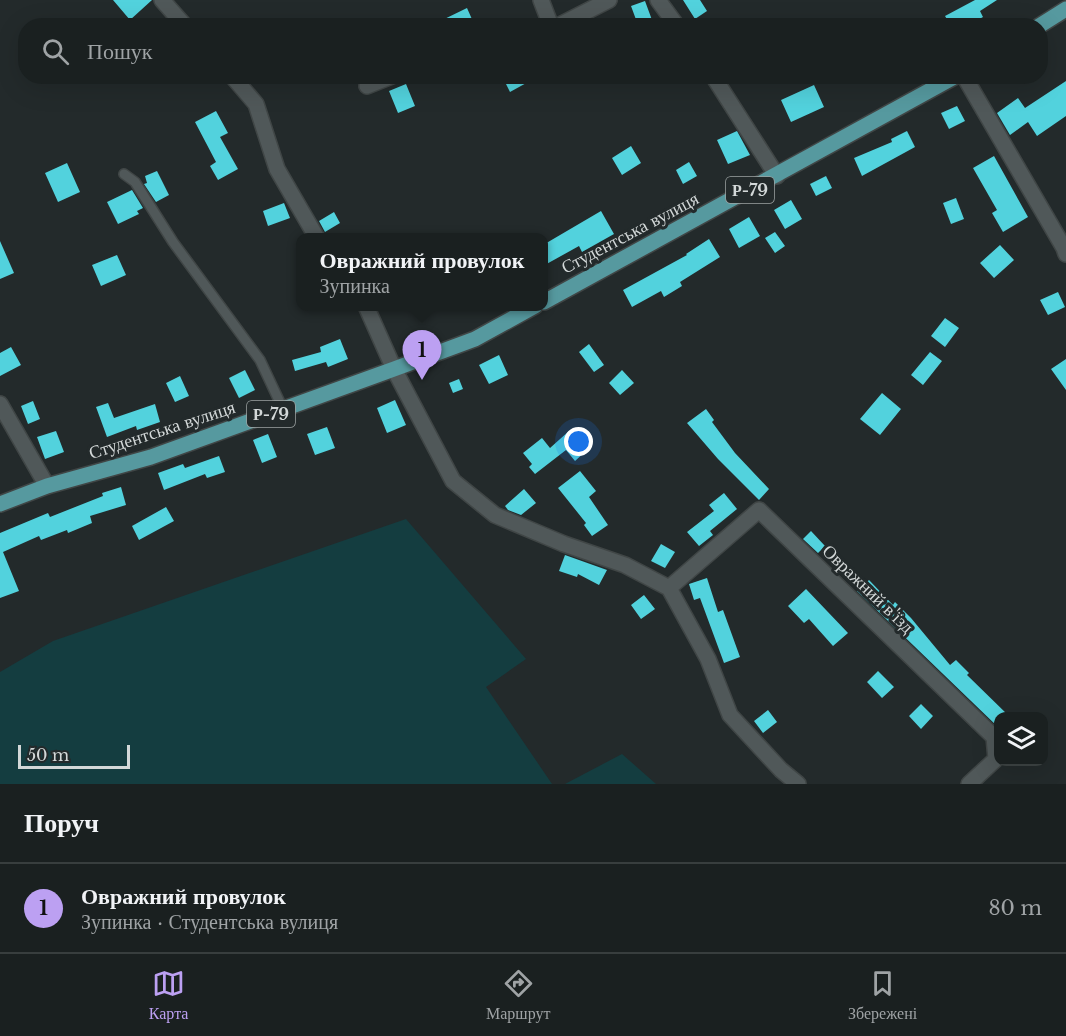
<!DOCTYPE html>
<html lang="uk">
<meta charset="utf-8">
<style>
body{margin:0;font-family:"Libre Baskerville",serif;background:#232829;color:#f1f3f6}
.controls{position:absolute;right:18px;bottom:18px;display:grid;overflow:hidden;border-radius:12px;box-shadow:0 6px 24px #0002}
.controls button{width:54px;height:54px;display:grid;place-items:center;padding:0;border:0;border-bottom:2px solid #383e3e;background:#1a2020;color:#f1f3f6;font:30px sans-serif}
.scale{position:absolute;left:18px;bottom:15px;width:112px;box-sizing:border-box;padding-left:6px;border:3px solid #d3d8d8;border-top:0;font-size:16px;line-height:21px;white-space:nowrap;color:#d3d8d8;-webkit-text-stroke:4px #232a2b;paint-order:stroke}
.you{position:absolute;left:579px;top:442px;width:21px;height:21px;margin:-15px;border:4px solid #fff;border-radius:50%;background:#1a73e8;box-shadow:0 0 0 9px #1a73e833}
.badge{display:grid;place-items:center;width:39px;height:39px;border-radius:50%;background:#bca0f2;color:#111;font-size:20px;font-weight:700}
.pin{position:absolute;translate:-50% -50px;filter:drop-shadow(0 2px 3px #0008)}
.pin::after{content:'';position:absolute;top:32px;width:21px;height:18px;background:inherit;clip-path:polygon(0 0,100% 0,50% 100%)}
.popup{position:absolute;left:296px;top:233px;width:252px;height:78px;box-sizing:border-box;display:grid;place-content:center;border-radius:12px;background:#1a2020;filter:drop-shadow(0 2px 4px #0005);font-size:20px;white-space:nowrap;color:#9fa3a5}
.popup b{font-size:22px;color:#f1f3f6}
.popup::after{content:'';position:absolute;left:50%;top:100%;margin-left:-12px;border:12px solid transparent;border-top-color:#1a2020}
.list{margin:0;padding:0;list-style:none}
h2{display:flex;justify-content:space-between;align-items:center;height:78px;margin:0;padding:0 24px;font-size:26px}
h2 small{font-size:20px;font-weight:400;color:#9fa3a5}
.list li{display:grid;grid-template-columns:39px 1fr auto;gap:18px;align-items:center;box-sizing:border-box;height:90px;padding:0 24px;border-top:2px solid #383e3e}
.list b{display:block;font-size:22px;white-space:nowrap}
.list p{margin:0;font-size:20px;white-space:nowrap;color:#9fa3a5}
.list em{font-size:20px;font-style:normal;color:#9fa3a5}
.icon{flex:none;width:33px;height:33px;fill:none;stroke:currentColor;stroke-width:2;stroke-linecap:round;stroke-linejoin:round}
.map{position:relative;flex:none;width:1066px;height:784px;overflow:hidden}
.search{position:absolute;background:#1a2020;box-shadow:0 6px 24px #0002;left:18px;right:18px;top:18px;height:66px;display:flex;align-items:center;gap:15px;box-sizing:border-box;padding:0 21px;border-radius:24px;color:#9fa3a5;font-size:22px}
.sheet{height:168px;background:#1a2020}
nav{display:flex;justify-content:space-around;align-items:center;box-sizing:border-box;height:84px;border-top:2px solid #383e3e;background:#1a2020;font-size:16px;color:#9fa3a5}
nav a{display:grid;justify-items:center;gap:3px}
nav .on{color:#bca0f2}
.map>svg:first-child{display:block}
.green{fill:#143d40}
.building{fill:#52d2dd}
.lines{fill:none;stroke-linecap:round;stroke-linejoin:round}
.service-casing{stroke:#404646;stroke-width:12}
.minor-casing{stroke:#404646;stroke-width:18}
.primary-casing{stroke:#404646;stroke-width:18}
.service{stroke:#505859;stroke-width:9}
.minor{stroke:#505859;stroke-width:15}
.primary{stroke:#56999f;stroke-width:15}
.labels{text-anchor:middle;stroke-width:6;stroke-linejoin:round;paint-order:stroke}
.shield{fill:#232a2b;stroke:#9ea4a4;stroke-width:1.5}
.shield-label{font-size:16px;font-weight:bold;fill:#d3d8d8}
.street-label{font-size:18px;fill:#d3d8d8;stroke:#232a2b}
</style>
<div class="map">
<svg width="1066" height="784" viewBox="0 0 1066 784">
<rect width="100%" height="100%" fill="#232a2b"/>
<path class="green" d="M406,519l120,140 -40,28 66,97h-552v-112l53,-31z
M622,754l34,30h-91z"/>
<path class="building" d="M113,0h39l-22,20z
M683,0h17l7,11 -12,8z
M975,0h22l-17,11 3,6 -16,9h-16l-6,-10z
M645,1l7,19 -14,5 -7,-19z
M467,8l8,18h-45z
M502,76h37l-29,16z
M1066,81v35l-29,20 -9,-14 -18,13 -13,-22 21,-15 7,10z
M406,84l9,22 -17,7 -9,-22z
M814,85l10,22 -33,15 -10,-22z
M957,106l8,15 -16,8 -8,-16z
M216,111l12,22 -8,4 18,32 -20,11 -8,-14 6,-4 -21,-40z
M737,131l13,24 -22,9 -11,-24z
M907,131l8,16 -53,29 -8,-18 38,-16 -1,-3z
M631,146l10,17 -19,12 -10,-17z
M994,156l34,61 -25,15 -11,-19 5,-3 -24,-42z
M689,162l8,14 -14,8 -7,-14z
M67,163l13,29 -22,10 -13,-29z
M157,171l12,24 -13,7 -12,-18 3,-1 -2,-7z
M826,176l6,12 -16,8 -6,-12z
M132,190l11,18 -6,3 2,3 -21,10 -11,-22z
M956,198l8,21 -13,5 -8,-21z
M791,200l11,19 -17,10 -11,-19z
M284,203l6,15 -22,8 -5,-15z
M601,211l13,23 -32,18 -3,-6 -36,20v-21z
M334,212l6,11 -15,9 -6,-11z
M749,217l11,19 -21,12 -10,-19z
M775,232l10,14 -10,7 -10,-15z
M709,239l11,18 -40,25 2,4 -18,11 -3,-6 -29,16 -9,-17 64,-35 -1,-1z
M0,241l14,32 -14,6z
M1000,245l14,15 -20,18 -14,-15z
M117,255l9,20 -25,11 -9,-21z
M1058,292l7,15 -17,8 -8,-15z
M945,318l14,10 -14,19 -14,-11z
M340,339l8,20 -20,8 -2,-5 -31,9 -3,-11 29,-8 -1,-5z
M589,344l15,21 -10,7 -15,-20z
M11,347l10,18 -21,11v-23z
M930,352l12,9 -19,24 -12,-10z
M499,355l9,20 -19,9 -10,-19z
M1066,359v31l-15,-21z
M245,370l10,20 -16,8 -10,-20z
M622,370l12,13 -14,12 -11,-12z
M180,376l9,20 -14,6 -9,-19z
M459,379l4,10 -10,4 -4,-10z
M882,393l19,16 -21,26 -20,-16z
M395,400l11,25 -19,8 -10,-25z
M33,401l7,18 -12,5 -7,-18z
M108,403l6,15 41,-14 5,18 -23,8 -1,-4 -29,11 -11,-30z
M706,409l8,11 -2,2 23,31 34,36 -10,11 -41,-41 -31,-36z
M327,427l8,21 -20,7 -8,-21z
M56,431l8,21 -19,7 -8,-22z
M569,431l17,20 -11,10 -9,-11 -31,24 -6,-7 3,-3 -9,-11 19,-15 8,10z
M268,434l9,23 -15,6 -9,-23z
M219,456l6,16 -18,6 -2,-4 -41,16 -6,-17 25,-9 2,4z
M580,471l16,20 -7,6 19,28 -16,11 -8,-11 2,-2 -28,-35z
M121,487l5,18 -36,11 2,7 -24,10 -1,-3 -26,10 -2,-4 -36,16 16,39 -19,7v-65l48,-20 2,4 53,-21 -1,-3z
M524,489l12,14 -15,12 -13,-5 -3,-4z
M724,493l13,16 -27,22 3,4 -14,11 -12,-14 27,-21 -5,-6z
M166,507l8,14 -35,19 -7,-14z
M811,531l14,15 -7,7 -15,-14z
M661,544l14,8 -10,16 -14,-7z
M565,555l42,15 -8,15 -21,-11 -1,3 -18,-6z
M707,578l11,34 5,-2 17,47 -16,6 -24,-65 -6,2 -5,-16z
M869,580l24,25 2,-3 16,16 39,47 6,-5 13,13 -2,2 43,42h-11v11l-142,-137z
M806,589l42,44 -15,13 -24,-27 -5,4 -16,-17z
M644,595l11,14 -14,10 -10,-14z
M878,671l16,16 -12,11 -15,-16z
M921,704l12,12 -12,13 -12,-13z
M768,710l9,12 -14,11 -9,-12z"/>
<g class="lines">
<g class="service-casing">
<path id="service" d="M124,174l11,8 38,60 87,118 23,49"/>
</g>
<g class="minor-casing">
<path id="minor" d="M162,0l23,26
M541,0l10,26
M658,0l19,26
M558,26l51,-26
M232,76l24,28 21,65 40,69
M713,76l64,100
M964,76l100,172 2,6
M367,86l25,-10
M366,306l28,63 59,112 42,34 69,29 61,21 44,23 39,71 22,56 51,55 17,14
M0,404l47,82
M669,588l90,-78 235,227 2,22 -27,25"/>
</g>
<g class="primary-casing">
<path id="primary" d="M1039,26l27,-17
M544,302l412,-226
M0,504l47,-18 104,-29 243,-88 81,-30 60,-33"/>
</g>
<use href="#service" class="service"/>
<use href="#minor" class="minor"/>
<use href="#primary" class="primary"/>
</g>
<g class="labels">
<g class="shield">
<rect x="726" y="177" width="48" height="26" rx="4.5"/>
<rect x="247" y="401" width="48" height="26" rx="4.5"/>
</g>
<g class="shield-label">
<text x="750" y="196">Р-79</text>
<text x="271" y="420">Р-79</text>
</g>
<g class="street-label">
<text transform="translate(630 233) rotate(-28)" y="6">Студентська вулиця</text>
<text transform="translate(162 430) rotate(-18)" y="6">Студентська вулиця</text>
<text transform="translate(868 589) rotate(44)" y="6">Овражний в'їзд</text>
</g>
</g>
</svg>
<div class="controls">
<button><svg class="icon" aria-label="layers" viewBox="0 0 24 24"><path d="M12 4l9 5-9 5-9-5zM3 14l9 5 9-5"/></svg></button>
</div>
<div class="scale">50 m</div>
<div class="you"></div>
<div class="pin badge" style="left:422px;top:380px">1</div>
<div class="popup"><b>Овражний провулок</b>Зупинка</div>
<div class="search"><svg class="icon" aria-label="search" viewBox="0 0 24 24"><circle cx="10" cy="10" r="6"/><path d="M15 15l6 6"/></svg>Пошук</div>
</div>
<section class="sheet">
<h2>Поруч<small></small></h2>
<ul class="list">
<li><span class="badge">1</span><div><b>Овражний провулок</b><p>Зупинка · Студентська вулиця</p></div><em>80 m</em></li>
</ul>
</section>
<nav>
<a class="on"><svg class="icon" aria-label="map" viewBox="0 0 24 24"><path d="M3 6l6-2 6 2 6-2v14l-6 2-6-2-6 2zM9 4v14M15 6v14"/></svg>Карта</a>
<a><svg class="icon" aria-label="directions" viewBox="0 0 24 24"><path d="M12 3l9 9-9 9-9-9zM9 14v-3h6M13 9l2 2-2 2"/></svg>Маршрут</a>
<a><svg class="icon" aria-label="saved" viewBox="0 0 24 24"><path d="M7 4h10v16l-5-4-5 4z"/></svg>Збережені</a>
</nav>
